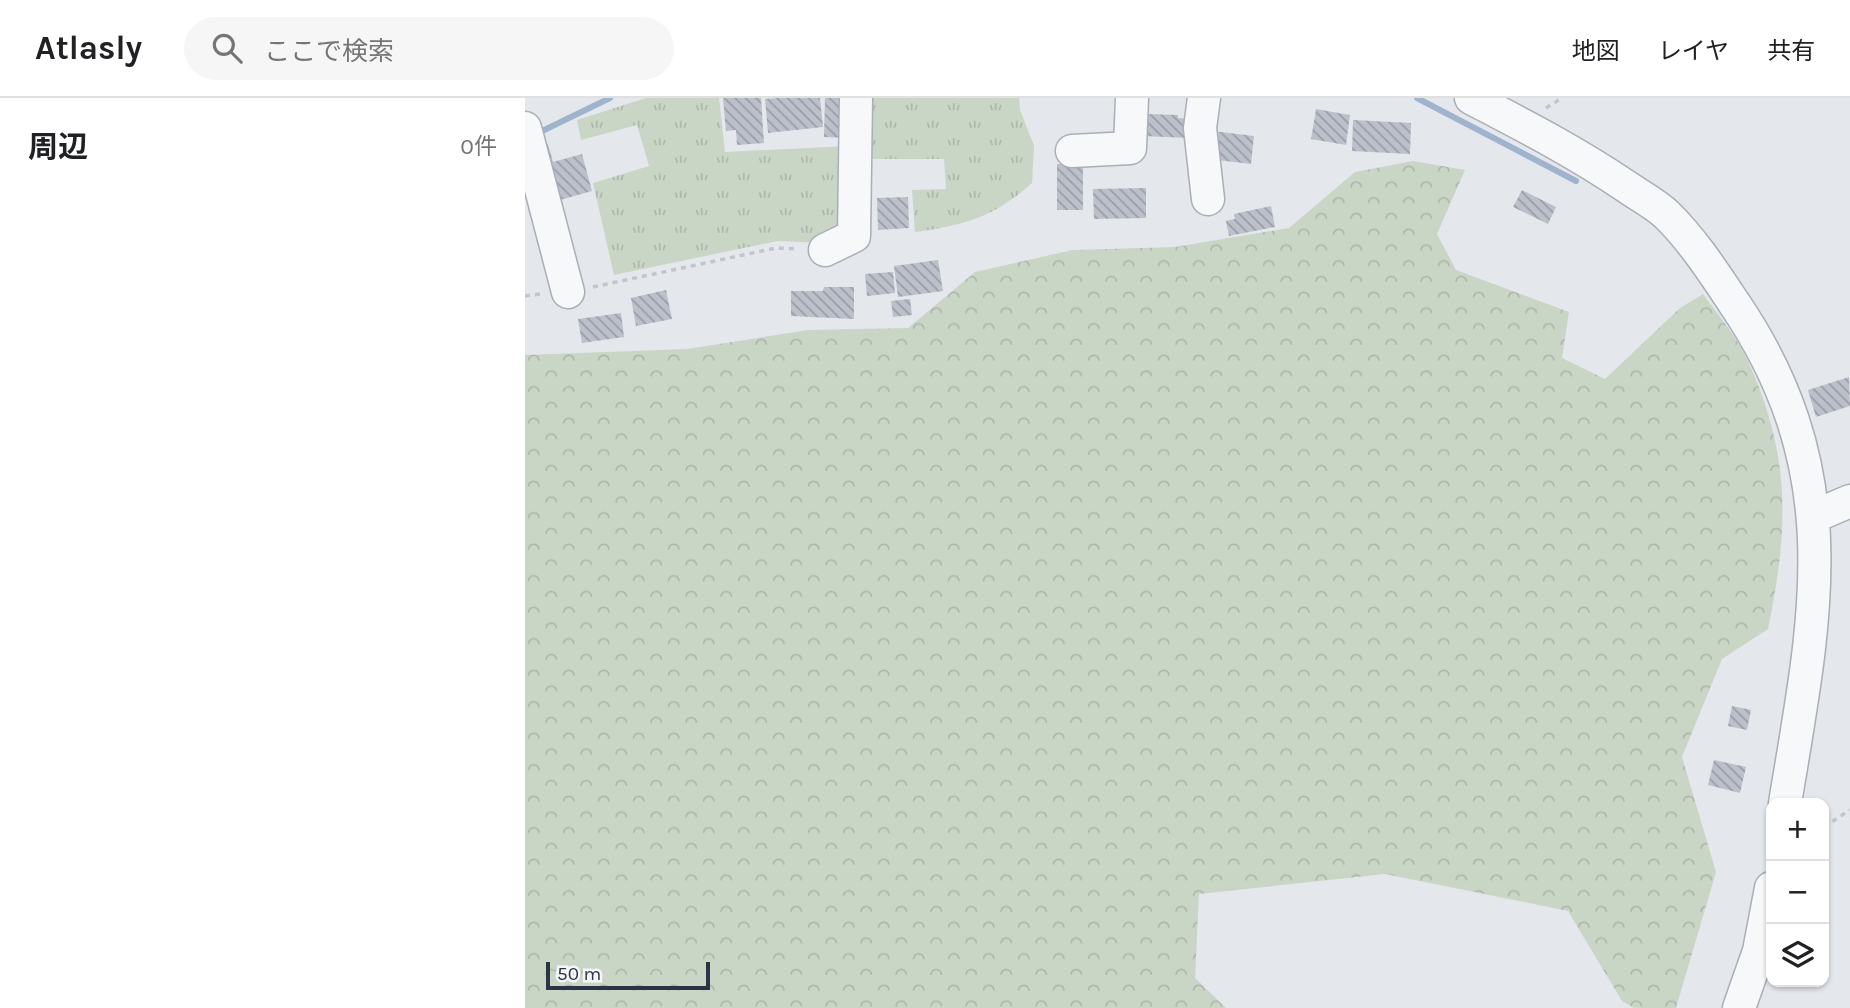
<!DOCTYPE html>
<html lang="ja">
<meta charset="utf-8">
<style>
body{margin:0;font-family:Karla,"Noto Sans JP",sans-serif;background:#f6f6f6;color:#202124}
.controls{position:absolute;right:21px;bottom:21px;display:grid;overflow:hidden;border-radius:14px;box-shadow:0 2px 5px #0004}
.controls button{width:63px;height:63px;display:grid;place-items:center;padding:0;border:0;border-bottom:2px solid #e0e0e0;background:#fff;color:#202124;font:35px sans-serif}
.scale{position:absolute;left:21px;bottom:18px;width:164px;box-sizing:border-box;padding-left:7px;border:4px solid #2b3445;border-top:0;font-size:19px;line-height:24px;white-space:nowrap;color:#2b3445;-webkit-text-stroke:5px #f4f6f9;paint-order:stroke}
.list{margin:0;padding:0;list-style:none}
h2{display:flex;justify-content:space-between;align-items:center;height:91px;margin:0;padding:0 28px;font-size:30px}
h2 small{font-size:23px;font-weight:400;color:#757577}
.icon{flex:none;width:38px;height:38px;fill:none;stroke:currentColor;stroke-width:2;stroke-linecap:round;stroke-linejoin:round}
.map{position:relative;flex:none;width:1325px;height:910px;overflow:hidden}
header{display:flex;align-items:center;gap:42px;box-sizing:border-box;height:98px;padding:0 35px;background:#fff;border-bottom:2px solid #e0e0e0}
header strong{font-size:33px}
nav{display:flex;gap:38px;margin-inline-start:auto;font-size:24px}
.search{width:490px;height:63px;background:#f6f6f6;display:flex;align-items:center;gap:18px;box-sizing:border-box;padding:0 24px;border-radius:38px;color:#757577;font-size:26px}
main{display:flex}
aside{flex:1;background:#fff}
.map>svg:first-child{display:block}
.grass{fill:url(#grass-tufts)}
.forest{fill:url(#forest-crowns)}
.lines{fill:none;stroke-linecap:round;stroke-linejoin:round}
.stream{stroke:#9fb4cc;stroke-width:6}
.building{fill:url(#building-back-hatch)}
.minor-casing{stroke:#a9aeb7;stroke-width:35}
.path{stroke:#c2c5cb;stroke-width:3.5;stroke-dasharray:5 5;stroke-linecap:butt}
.minor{stroke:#f7f8fa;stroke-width:32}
</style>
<header>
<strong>Atlasly</strong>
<div class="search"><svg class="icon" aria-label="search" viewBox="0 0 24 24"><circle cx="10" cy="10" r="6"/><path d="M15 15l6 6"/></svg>ここで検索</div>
<nav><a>地図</a><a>レイヤ</a><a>共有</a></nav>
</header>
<main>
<aside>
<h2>周辺<small>0件</small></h2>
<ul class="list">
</ul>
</aside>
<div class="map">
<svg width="1325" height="910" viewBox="0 0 1325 910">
<defs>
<pattern id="grass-tufts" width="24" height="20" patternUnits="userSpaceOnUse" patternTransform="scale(1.75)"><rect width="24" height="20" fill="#c9d6c5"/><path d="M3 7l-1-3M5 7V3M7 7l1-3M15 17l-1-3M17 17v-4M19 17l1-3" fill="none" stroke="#adb8ab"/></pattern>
<pattern id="forest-crowns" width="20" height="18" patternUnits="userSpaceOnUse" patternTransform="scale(1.75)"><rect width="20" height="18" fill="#c9d6c5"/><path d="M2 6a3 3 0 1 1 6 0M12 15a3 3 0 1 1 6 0" fill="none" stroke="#adb8ab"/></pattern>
<pattern id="building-back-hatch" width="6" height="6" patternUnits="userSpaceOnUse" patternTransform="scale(1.75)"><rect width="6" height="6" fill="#bbc0ca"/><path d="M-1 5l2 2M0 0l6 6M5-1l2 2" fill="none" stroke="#989da6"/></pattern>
</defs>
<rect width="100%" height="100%" fill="#e4e7ec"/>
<path class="grass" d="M121,0h73l6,54 124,-6 -2,79 -23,18 -47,-2 -163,34 -21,-92 56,-17 -12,-41 -56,15 -4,-20z
M340,0h154l1,12 14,36 -2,37c-38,34 -67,42 -117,49l-3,-42 34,-1 -2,-30h-79z"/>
<path class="forest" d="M888,63l52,9 -28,64 19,36 113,42 -7,46 43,21 75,-71 23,-14c15,21 34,43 45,67 43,95 41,167 20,268l-46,30 -40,98 34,115 -40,136h-42l-12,-7 -54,-90 -183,-37 -186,20 -4,84 31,30h-701v-653l162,-6 121,-19 100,-2 67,-56 98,-22 102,-3 114,-19 66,-56z"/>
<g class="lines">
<path class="stream" d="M892,0l159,83
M11,36l74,-36"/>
</g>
<path class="building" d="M198,0h38l3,45 -27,2 -1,-15 -10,1z
M252,0h43l3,29 -55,6 -3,-34z
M300,0h23v40l-24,-1z
M791,11l34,6 -4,30 -35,-6z
M620,16l33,1v3l11,1 -1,19 -44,-2z
M828,22l58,3 -1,31 -58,-3z
M688,33l41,5 -3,28 -42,-5z
M23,46l5,18 29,-8 10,37 -39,11 -20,-54z
M532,66h26v46h-26z
M621,90v30l-52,1 -1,-30z
M997,92l34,17 -8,17 -35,-17z
M383,99l1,31 -31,2 -1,-32z
M746,108l4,21 -46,9 -3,-15 9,-2 -1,-5z
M413,162l5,31 -45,6 -4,-31z
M368,174l2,21 -28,3 -2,-22z
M299,189h30v32l-63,-3v-25h32z
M141,192l6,29 -36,7 -5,-28z
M385,201l2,16 -19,2 -2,-16z
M96,215l3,24 -42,6 -4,-24z
M1324,279l1,29 -34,11 -8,-27z
M1207,608l19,4 -4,20 -19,-4z
M1189,662l32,7 -6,26 -32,-8z"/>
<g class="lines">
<g class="minor-casing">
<path id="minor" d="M679,0l-4,30 8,71
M946,0c54,28 106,55 156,89 13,9 28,17 39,27 26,25 48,59 68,89 115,169 82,313 51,500
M0,30l43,164
M547,53l58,-3 2,-50
M300,152l29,-14 2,-138
M1290,418l35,-15
M1214,910l20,-57 12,-63"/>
</g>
<path class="path" d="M1021,10l16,-10
M68,189l183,-39 22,1
M0,198l15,-2
M1299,729l26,-17"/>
<use href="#minor" class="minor"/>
</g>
</svg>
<div class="controls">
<button>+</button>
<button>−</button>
<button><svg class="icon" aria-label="layers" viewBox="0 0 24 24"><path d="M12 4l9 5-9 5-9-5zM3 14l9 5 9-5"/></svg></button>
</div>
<div class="scale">50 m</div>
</div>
</main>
